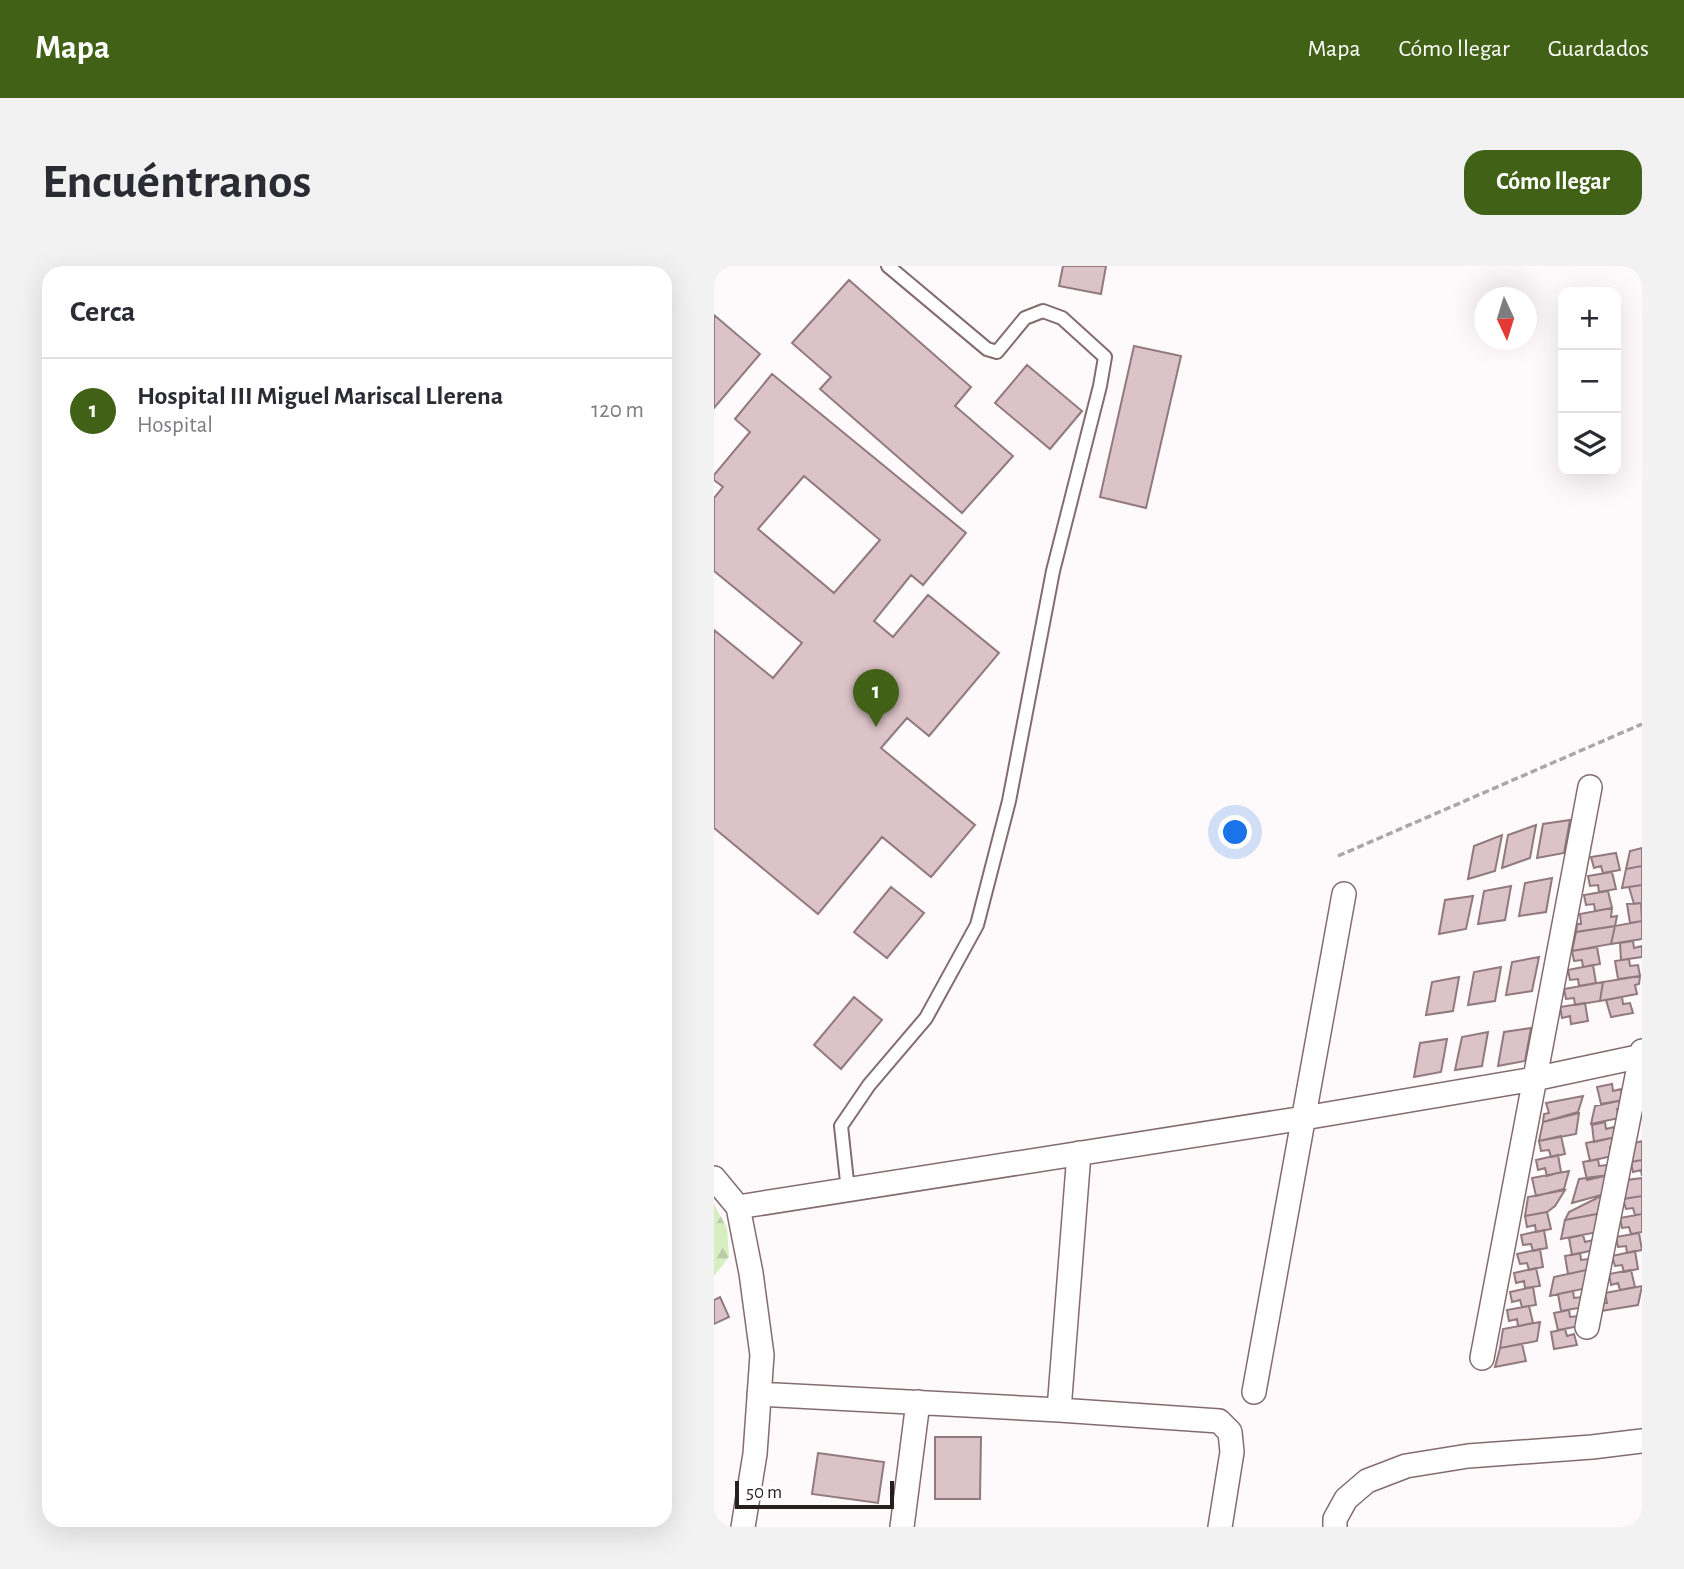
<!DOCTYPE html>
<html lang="es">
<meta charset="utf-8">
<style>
body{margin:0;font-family:"Alegreya Sans",sans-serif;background:#f2f2f3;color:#2b2b33}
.controls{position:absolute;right:21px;top:21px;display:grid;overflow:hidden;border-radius:14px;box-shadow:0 7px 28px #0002}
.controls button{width:63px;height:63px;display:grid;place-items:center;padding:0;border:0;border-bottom:2px solid #e1e1e2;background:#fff;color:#2b2b33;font:35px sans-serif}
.compass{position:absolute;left:760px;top:21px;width:63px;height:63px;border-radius:50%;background:#fff;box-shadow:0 7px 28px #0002;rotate:176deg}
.scale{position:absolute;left:21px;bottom:18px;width:159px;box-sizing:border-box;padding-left:7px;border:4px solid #271e20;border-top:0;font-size:19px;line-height:24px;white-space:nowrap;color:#271e20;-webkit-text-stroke:5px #fff;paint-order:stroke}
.you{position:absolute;left:522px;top:567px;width:24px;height:24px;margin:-18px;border:5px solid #fff;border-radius:50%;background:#1a73e8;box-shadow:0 0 0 10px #1a73e833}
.badge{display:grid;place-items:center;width:46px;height:46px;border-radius:50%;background:#406116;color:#fff;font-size:23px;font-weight:700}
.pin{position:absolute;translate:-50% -58px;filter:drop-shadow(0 2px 4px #0008)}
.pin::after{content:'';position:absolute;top:37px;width:24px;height:21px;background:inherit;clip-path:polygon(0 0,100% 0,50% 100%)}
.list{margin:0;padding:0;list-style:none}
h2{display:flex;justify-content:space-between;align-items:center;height:91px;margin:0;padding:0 28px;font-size:30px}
h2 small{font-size:23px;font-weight:400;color:#7c7c81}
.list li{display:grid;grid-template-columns:46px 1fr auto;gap:21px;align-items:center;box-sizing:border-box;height:105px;padding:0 28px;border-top:2px solid #e1e1e2}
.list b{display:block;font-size:26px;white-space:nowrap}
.list p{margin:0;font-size:23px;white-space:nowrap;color:#7c7c81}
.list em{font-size:23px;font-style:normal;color:#7c7c81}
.icon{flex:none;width:38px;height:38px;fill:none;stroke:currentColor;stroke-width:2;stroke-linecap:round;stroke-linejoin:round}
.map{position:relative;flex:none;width:928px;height:1261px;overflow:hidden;border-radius:21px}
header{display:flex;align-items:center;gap:42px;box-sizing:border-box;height:98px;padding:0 35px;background:#406116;color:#fff}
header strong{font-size:33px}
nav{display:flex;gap:38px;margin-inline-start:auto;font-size:24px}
.intro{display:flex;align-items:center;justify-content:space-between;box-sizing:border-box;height:168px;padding:0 42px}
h1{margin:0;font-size:49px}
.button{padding:18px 32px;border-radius:21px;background:#406116;color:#fff;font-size:24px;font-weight:700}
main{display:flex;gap:42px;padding:0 42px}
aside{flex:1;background:#fff;border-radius:21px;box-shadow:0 7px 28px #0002}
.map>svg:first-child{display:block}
.forest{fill:url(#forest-firs)}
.building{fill:#dcc3c8;stroke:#917a7f;stroke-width:2;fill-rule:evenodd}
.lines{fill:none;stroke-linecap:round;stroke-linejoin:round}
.lane-casing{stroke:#826c70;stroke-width:16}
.street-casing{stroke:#826c70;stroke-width:26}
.path{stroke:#aca6a7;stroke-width:3.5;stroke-dasharray:7 3.5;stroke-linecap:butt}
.lane{stroke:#fff;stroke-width:12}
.street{stroke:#fff;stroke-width:23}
</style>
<header>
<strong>Mapa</strong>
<nav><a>Mapa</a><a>Cómo llegar</a><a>Guardados</a></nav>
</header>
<div class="intro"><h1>Encuéntranos</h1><a class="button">Cómo llegar</a></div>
<main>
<aside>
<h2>Cerca<small></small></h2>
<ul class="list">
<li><span class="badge">1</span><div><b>Hospital III Miguel Mariscal Llerena</b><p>Hospital</p></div><em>120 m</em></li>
</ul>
</aside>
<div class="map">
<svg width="928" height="1261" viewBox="0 0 928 1261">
<defs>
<pattern id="forest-firs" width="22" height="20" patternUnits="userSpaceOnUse" patternTransform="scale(1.75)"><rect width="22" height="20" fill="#d7eec3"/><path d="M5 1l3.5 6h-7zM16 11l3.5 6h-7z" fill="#b9cca7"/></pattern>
</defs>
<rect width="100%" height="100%" fill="#fef9fa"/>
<path class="forest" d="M0,938l13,24 2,29 -15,19z"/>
<path class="building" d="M349,0h43l-5,28 -42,-8z
M135,14l122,107 -16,19 58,50 -51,57 -142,-124 11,-12 -39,-34z
M0,49l46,39 -46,54z
M420,80l47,10 -35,152 -46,-11z
M313,99l55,46 -32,38 -55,-46z
M58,108l194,159 -43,52 -12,-10 -37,46 19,16 35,-42 71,58 -70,83 -22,-18 -26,30 94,77 -44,52 -49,-40 -64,77 -104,-86v-198l59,48 29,-35 -88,-72v-73l9,-11 -9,-7v-5l36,-43 -15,-13zM90,210l76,64 -46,53 -76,-64z
M856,554l-6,33 -27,5 6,-34z
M822,559l-6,33 -28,10 6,-33z
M788,569l-7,36 -27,8 6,-33z
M928,582v18l-16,3 4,-18z
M902,587l4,17 -17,3 -2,-7 -7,2 -3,-11z
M928,600v19l-20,3 4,-19z
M898,606l4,17 -17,3 -1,-7 -8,1 -2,-10z
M838,612l-6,34 -27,4 6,-33z
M928,619v18l-8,1 -5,-17z
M797,620l-6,34 -27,4 6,-33z
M177,621l33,26 -37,45 -33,-26z
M894,625l4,17 -17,3 -1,-7 -8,1 -2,-10z
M759,630l-7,33 -27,5 6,-34z
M927,637l1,18 -12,2 -3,-19z
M898,642l-1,9 6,-1 -2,10 -39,6 1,-8h4l-1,-10z
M928,655v18l-31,5 4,-18z
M901,660l-4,18 -39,7 4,-19z
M919,675l1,7 8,-2v11l-21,3 -1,-17z
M883,681l3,17 -17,3 -1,-7 -8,1 -2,-10z
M825,691l-7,34 -26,4 6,-33z
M915,693l1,7 8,-1 2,11 -22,3 -3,-18z
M879,699l3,18 -17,3 -1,-7 -8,1 -2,-10z
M787,701l-6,34 -27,4 6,-33z
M926,710l-1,8 -4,1 2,9 -37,7 3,-19z
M745,711l-6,34 -27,4 6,-33z
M889,716l-3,19 -25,4 -1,-7 -8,1 -2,-10z
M140,731l28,23 -41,49 -27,-24z
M908,731l1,7 7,-1 3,10 -22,4 -5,-17z
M871,737l3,18 -17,3 -1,-8 -8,2 -2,-11z
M817,762l-6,33 -27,5 6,-34z
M774,766l-6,34 -27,4 7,-33z
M733,773l-6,33 -27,5 6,-34z
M898,818l1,7 8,-2 2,11 -22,4 -4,-17z
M869,830l-5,16 -35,10 1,-8 5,-1 -3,-10z
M909,834l-2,8 -4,1 2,9 -28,6 4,-18z
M865,847l-3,21 -37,7 4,-19z
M891,856l1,7 8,-2 2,10 -22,5 -2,-17z
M847,870l4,18 -14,3 -2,-7 -8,1 -2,-10z
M902,871l-2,9 -4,1 2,9 -22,5 -4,-18z
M928,875v19l-11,2 4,-19z
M844,889l3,17 -14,4 -2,-8 -7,2 -2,-10z
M884,893l1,7 8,-1 2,10 -22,5 -4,-18z
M928,894v16l-1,-6 -8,2 -2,-10z
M855,905l-5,18 -28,7 -4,-18z
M895,909l-4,19 -33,9 7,-24z
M928,912v18l-19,3 4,-19z
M851,924l-10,16 -8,6 -22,4 3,-19z
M891,928l-1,8 -4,1 2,10 -37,7 4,-8z
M928,930v18l-7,1 -2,-7 -7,1 -3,-10z
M833,946l4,17 -15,3 -1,-7 -8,2 -2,-11z
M888,947l-4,19 -37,7 4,-19z
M928,948v18l-11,2 -2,-7 -7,1 -2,-10z
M830,964l3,18 -14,3 -2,-7 -8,1 -2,-10z
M925,967l3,17 -15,3 -1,-7 -8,1 -2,-10z
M869,969l2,7 8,-2 1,10 -22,5 -3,-17z
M826,983l3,18 -14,3 -2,-7 -7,1 -3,-10z
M921,985l3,18 -14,3 -2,-7 -7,1 -3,-10z
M866,987l1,7 8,-1 2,10 -23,5 -3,-18z
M822,1002l4,18 -15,2 -1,-7 -8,2 -2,-10z
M877,1003l-4,19 -37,8 4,-19z
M917,1004l4,17 -15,3 -2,-7 -7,2 -2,-11z
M928,1020l-4,19 -37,6 2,-8h4l-2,-10z
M819,1021l3,18 -14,2 -2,-7 -8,2 -2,-10z
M859,1025l1,7 8,-1 2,10 -23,4 -3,-17z
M6,1031l9,20 -15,7v-24z
M815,1040l4,17 -15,3 -1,-7 -8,2 -2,-11z
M855,1044l1,7 8,-1 2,10 -22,4 -4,-17z
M826,1056l-3,19 -37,7 3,-19z
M851,1063l2,7 7,-2 3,11 -23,4 -3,-17z
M808,1078l4,17 -31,6 5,-19z
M221,1171h46l-1,62h-45z
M104,1187l66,9 -6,41 -66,-9z"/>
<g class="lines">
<g class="lane-casing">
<path id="lane" d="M134,925l-7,-65 28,-41 57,-67 51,-93 32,-124 44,-230 47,-185 5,-29 -43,-39 -19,-7 -18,7 -28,34 -10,-3 -99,-83"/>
</g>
<g class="street-casing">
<path id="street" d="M0,912l24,29 13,66 11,82 -7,99 -12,73
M24,941l566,-89 230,-39 108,-23
M873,1061l55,-276
M768,1092l108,-571
M540,1126l90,-498
M45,1128l300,16 160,11 11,11 2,20 -12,75
M345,1144l20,-257
M188,1261l16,-125
M621,1261v-8l11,-20 21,-18 39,-15 62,-10 124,-9 50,-6"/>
</g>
<path class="path" d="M624,590l304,-132"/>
<use href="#lane" class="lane"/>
<use href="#street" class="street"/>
</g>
</svg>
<div class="controls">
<button>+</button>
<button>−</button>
<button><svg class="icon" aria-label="layers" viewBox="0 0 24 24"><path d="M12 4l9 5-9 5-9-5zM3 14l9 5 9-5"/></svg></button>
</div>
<svg class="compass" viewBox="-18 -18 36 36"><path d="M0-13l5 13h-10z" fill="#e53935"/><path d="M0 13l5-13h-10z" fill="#7c7c81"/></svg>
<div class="scale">50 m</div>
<div class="you"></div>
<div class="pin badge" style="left:162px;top:461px">1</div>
</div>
</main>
